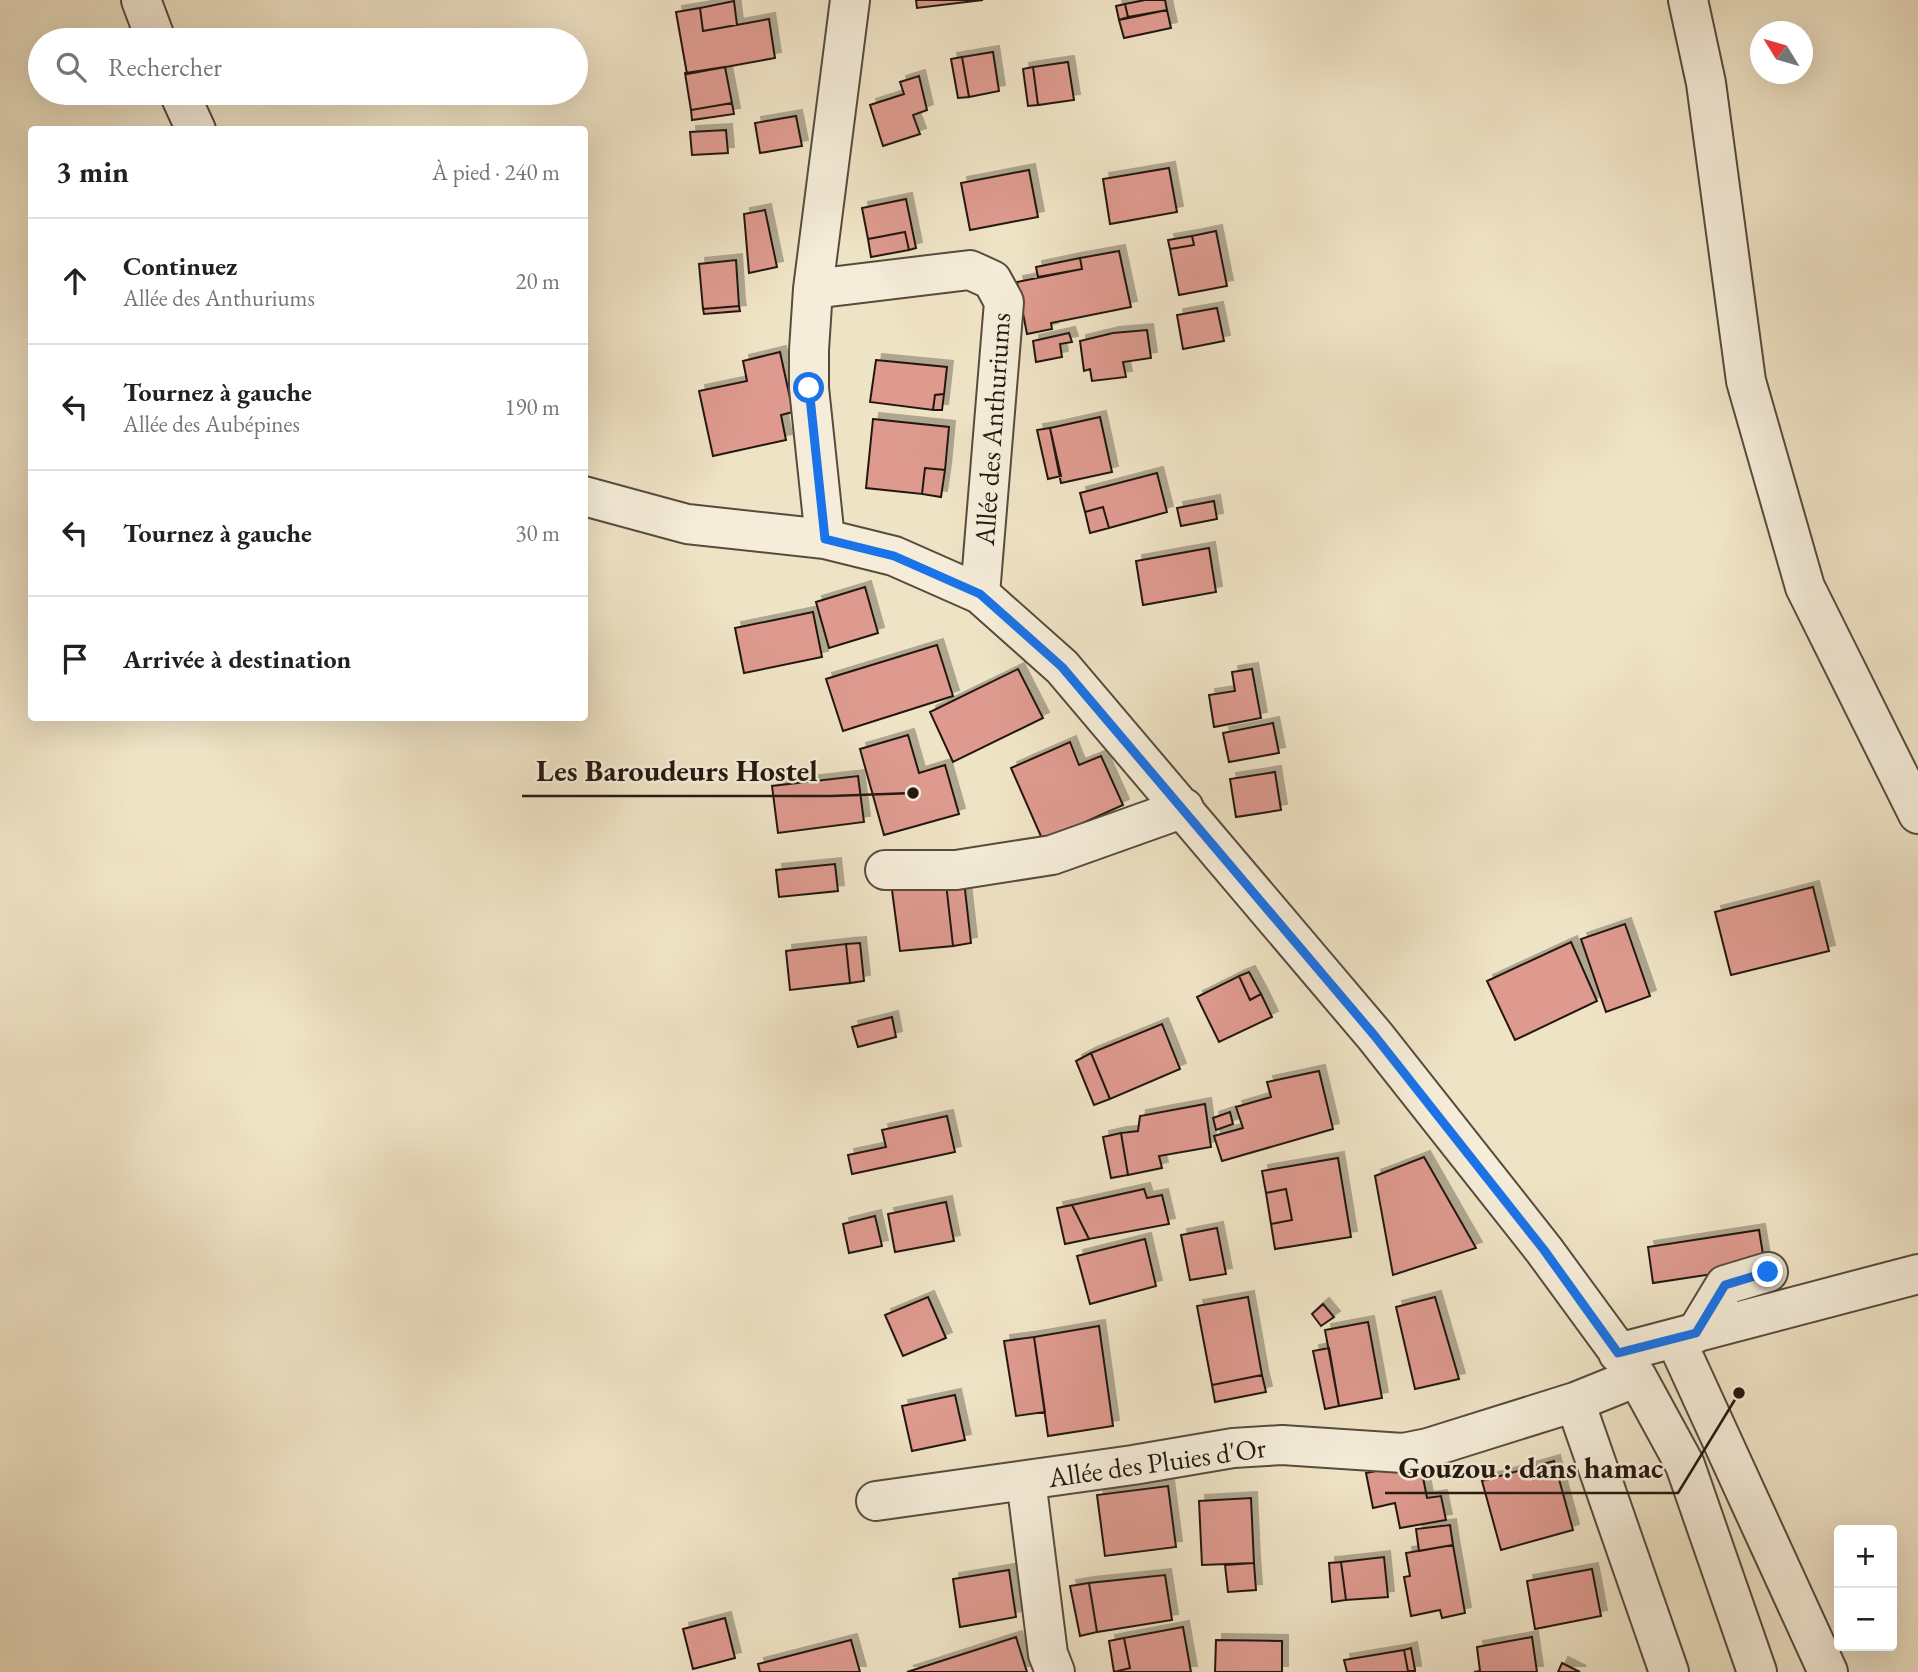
<!DOCTYPE html>
<html lang="fr">
<meta charset="utf-8">
<style>
body{margin:0;font-family:"EB Garamond",serif;background:#f6f6f6;color:#202124}
.controls{position:absolute;right:21px;bottom:21px;display:grid;overflow:hidden;border-radius:7px;box-shadow:0 7px 28px #0002}
.controls button{width:63px;height:63px;display:grid;place-items:center;padding:0;border:0;border-bottom:2px solid #e0e0e0;background:#fff;color:#202124;font:35px sans-serif}
.compass{position:absolute;left:1750px;top:21px;width:63px;height:63px;border-radius:50%;background:#fff;box-shadow:0 7px 28px #0002;rotate:307deg}
.stop{position:absolute;width:21px;height:21px;margin:-16px;border:5px solid #1a73e8;border-radius:50%;background:#fff}
.stop.end{background:#1a73e8;border-color:#fff;box-shadow:0 2px 7px #0008}
.list{margin:0;padding:0;list-style:none}
h2{display:flex;justify-content:space-between;align-items:center;height:91px;margin:0;padding:0 28px;font-size:30px}
h2 small{font-size:23px;font-weight:400;color:#757577}
.list li{display:grid;grid-template-columns:46px 1fr auto;gap:21px;align-items:center;box-sizing:border-box;height:126px;padding:0 28px;border-top:2px solid #e0e0e0}
.list b{display:block;font-size:26px;white-space:nowrap}
.list p{margin:0;font-size:23px;white-space:nowrap;color:#757577}
.list em{font-size:23px;font-style:normal;color:#757577}
.icon{flex:none;width:38px;height:38px;fill:none;stroke:currentColor;stroke-width:2;stroke-linecap:round;stroke-linejoin:round}
.map{position:relative;flex:none;width:1918px;height:1672px;overflow:hidden}
.search{position:absolute;background:#fff;box-shadow:0 7px 28px #0002;left:28px;top:28px;width:560px;height:77px;display:flex;align-items:center;gap:18px;box-sizing:border-box;padding:0 24px;border-radius:38px;color:#757577;font-size:26px}
.panel{position:absolute;background:#fff;box-shadow:0 7px 28px #0002;left:28px;top:126px;width:560px;height:595px;border-radius:7px}
.map>svg:first-child{display:block}
.building{fill:#de9a8f;stroke:#241811;stroke-width:2;filter:url(#shadow)}
.lines{fill:none;stroke-linecap:round;stroke-linejoin:round}
.minor-casing{stroke:#574b3e;stroke-width:42}
.minor{stroke:#f5edd9;stroke-width:38}
.route{stroke:#1a73e8;stroke-width:9}
.labels{text-anchor:middle;stroke-width:5;stroke-linejoin:round;paint-order:stroke}
.street-label{font-size:28px;fill:#241811;stroke:#f5edd9}
.leader{fill:none;stroke:#241811;stroke-width:2.5}
.callout-dot{fill:#241811;stroke:#f5edd9;stroke-width:2.5}
.callout-label{font-size:30px;text-anchor:middle;font-weight:bold;fill:#241811;stroke:#f5edd9;stroke-width:5;stroke-linejoin:round;paint-order:stroke}
</style>
<div class="map">
<svg width="1918" height="1672" viewBox="0 0 1918 1672">
<defs>
<filter id="shadow"><feDropShadow dx="6" dy="-6" stdDeviation="0" flood-color="#0004"/></filter>
</defs>
<rect width="100%" height="100%" fill="#efe3c5"/>
<filter id="stains"><feTurbulence type="fractalNoise" baseFrequency=".00286" numOctaves="4"/><feColorMatrix values="0 0 0 0 .2 0 0 0 0 .09 0 0 0 0 .02 0 0 0 .5 -.17"/></filter>
<radialGradient id="worn" r=".72"><stop offset=".6" stop-color="#630" stop-opacity="0"/><stop offset="1" stop-color="#630" stop-opacity=".3"/></radialGradient>
<path class="building" d="M916,0h67l-66,8z
M1145,0h20l2,10 -39,7 -3,-13z
M734,1l3,24 -34,6 -3,-23z
M1125,4l3,13 -9,3 -3,-14z
M700,8l3,23 66,-12 6,39 -88,16 -11,-62z
M1167,10l4,18 -47,10 -5,-18z
M993,52l6,39 -30,6 -7,-40z
M962,57l7,40 -11,1 -7,-39z
M1068,62l6,38 -36,5 -5,-38z
M725,67l7,36 -41,7 -6,-37z
M1033,67l5,38 -10,1 -5,-37z
M919,76l8,34 -14,5 7,19 -37,12 -13,-41 34,-11 -4,-12z
M732,103l2,11 -42,6 -1,-10z
M796,116l6,30 -42,7 -5,-30z
M726,130l2,23 -36,2 -2,-23z
M1169,168l8,44 -67,12 -7,-45z
M1029,170l9,47 -68,13 -9,-47z
M906,199l10,49 -7,2 -4,-18 -37,7 -6,-31z
M765,210l12,57 -28,6 -5,-59z
M1216,231l11,55 -48,9 -9,-46 24,-4 -2,-9z
M905,232l4,18 -38,7 -3,-18z
M1192,236l2,9 -24,4 -2,-9z
M1119,251l12,56 -80,16 1,6 -25,5 -10,-52 65,-13 -2,-11z
M1080,258l2,11 -44,8 -2,-10z
M736,260l3,46 -36,3 -4,-45z
M739,306l1,5 -36,3 -1,-5z
M1217,308l7,33 -41,8 -6,-34z
M1147,330l4,28 -28,4 3,15 -34,4 -2,-12 -6,2 -4,-30 33,-8z
M1069,333l3,9 -12,2 2,13 -26,5 -3,-21z
M780,352l13,60 -12,3 5,25 -73,16 -14,-65 48,-10 -4,-20z
M876,360l71,7 -3,27 -9,1 -2,15 -63,-8z
M944,394l-2,16h-9l2,-15z
M1100,417l12,55 -51,11 -11,-55z
M873,419l76,8 -4,43 -20,-2 -3,26 -56,-6z
M1050,428l11,48 -13,3 -11,-49z
M925,468l20,2 -4,27 -19,-3z
M1157,473l10,39 -58,16 -6,-21 -18,5 -5,-19z
M1214,501l3,18 -36,7 -4,-18z
M1103,507l6,21 -19,5 -5,-21z
M1209,548l7,44 -73,13 -7,-44z
M865,587l13,46 -49,15 -13,-46z
M813,612l9,45 -78,16 -9,-45z
M937,645l16,51 -110,35 -17,-52z
M1018,669l25,49 -90,44 -23,-50z
M1252,669l9,49 -47,9 -5,-32 26,-4 -3,-19z
M1273,723l6,30 -50,9 -6,-29z
M908,735l11,38 26,-8 14,49 -75,21 -24,-86z
M1070,742l9,23 22,-9 22,49 -80,36 -32,-73z
M1275,772l6,38 -45,7 -6,-38z
M858,776l6,46 -86,11 -6,-47z
M835,864l3,27 -59,6 -3,-27z
M964,881l7,62 -18,3 -7,-63z
M946,883l7,63 -53,5 -8,-61z
M1813,887l16,64 -98,24 -16,-63z
M1625,924l25,72 -44,16 -25,-73z
M1571,942l26,59 -82,39 -28,-59z
M860,943l4,38 -14,2 -4,-39z
M846,944l4,39 -60,7 -4,-39z
M1249,972l12,22 -11,6 -11,-24z
M1239,976l11,24 11,-6 11,23 -53,25 -22,-45z
M892,1017l4,20 -38,10 -6,-20z
M1162,1024l18,45 -70,30 -19,-46z
M1091,1053l19,46 -16,6 -18,-44z
M1319,1071l14,58 -111,32 -8,-25 29,-8 -7,-21 35,-10 -4,-15z
M1205,1104l6,43 -52,9 3,12 -34,7 -7,-42 17,-2 2,-15z
M1230,1112l3,12 -17,6 -3,-12z
M947,1116l8,36 -103,22 -4,-19 38,-8 -4,-17z
M1121,1133l7,42 -17,3 -8,-41z
M1424,1157l52,91 -83,27 -18,-99z
M1338,1158l13,79 -76,12 -4,-25 21,-4 -6,-31 -20,4 -4,-22z
M1144,1189l3,9 15,-3 7,29 -80,15 -17,-34z
M1286,1189l6,31 -21,4 -5,-31z
M946,1202l8,39 -59,11 -7,-38z
M1072,1205l17,34 -24,5 -8,-36z
M875,1216l7,30 -33,7 -6,-29z
M1217,1228l9,46 -36,6 -9,-45z
M1759,1230l6,36 -112,17 -5,-36z
M1145,1239l11,47 -66,18 -13,-48z
M928,1297l18,41 -43,18 -18,-41z
M1248,1297l14,78 -50,10 -15,-79z
M1435,1297l24,82 -44,10 -19,-82z
M1323,1304l11,13 -13,9 -9,-12z
M1368,1322l14,76 -43,8 -14,-76z
M1099,1326l14,100 -65,10 -14,-99z
M1034,1337l11,75 -29,4 -12,-75z
M1329,1348l10,58 -14,3 -12,-58z
M1262,1375l4,17 -51,10 -3,-17z
M955,1395l10,45 -53,11 -10,-45z
M1554,1461l19,69 -72,20 -19,-69z
M1420,1462l7,36 14,-2 5,24 -46,8 -5,-25 -22,5 -7,-35z
M1168,1486l8,61 -71,9 -8,-61z
M1251,1498l3,65 -52,2 -3,-64z
M1450,1525l3,20 -34,6 -3,-22z
M1453,1545l12,68 -23,5 -2,-8 -29,6 -7,-39 6,-1 -4,-23z
M1384,1557l4,40 -42,3 -5,-38z
M1341,1562l5,38 -14,2 -3,-39z
M1254,1563l2,27 -28,2 -3,-27z
M1592,1569l9,47 -66,13 -8,-48z
M1009,1570l7,47 -56,10 -7,-48z
M1165,1575l7,45 -75,12 -8,-49z
M1089,1583l8,49 -17,4 -10,-50z
M725,1618l10,40 -42,11 -10,-40z
M1183,1627l8,45h-77l16,-4 -6,-30z
M1016,1637l11,35h-120z
M1532,1637l5,35h-63l6,-1 -3,-24z
M1124,1638l6,30 -16,4 -5,-31z
M851,1640l9,32h-100l-2,-8z
M1216,1640l66,1v31h-67z
M1411,1648l4,22 -7,1 -4,-21z
M1404,1650l4,21 7,-1v2h-68l-3,-12z
M1562,1663l18,9h-22z"/>
<g class="lines">
<g class="minor-casing">
<path id="minor" d="M141,0l15,40
M1688,0l18,83 40,298 59,206 113,227
M179,93l17,37
M813,289l157,-19 22,10 12,22 -24,292
M584,496l103,28 138,15 69,17 86,38 82,73 313,369 169,214 93,127 48,88 72,207
M825,539l-16,-151v-38l4,-61 37,-289
M885,870h71l96,-15 132,-47
M1696,1333l29,-48 43,-13
M1675,1338l153,334
M1618,1353l300,-79
M1575,1402l94,270
M1026,1480l22,174 7,18
M876,1501l257,-36 100,-17 49,-3 121,8 25,-5 147,-46 62,-25"/>
</g>
<use href="#minor" class="minor"/>
</g>
<g class="lines">
<path class="route" d="M809,388l16,151 69,17 86,38 82,73 312,368 170,215 74,103 78,-20 29,-48 43,-13"/>
</g>
<g class="labels">
<g class="street-label">
<text transform="translate(992 429) rotate(-86)" y="10">Allée des Anthuriums</text>
<text transform="translate(1157 1462) rotate(-8)" y="10">Allée des Pluies d'Or</text>
</g>
</g>
<path class="leader" d="M913 793L831 796H522M1739 1393L1678 1493H1385"/>
<g class="callout-dot">
<circle cx="913" cy="793" r="7"/>
<circle cx="1739" cy="1393" r="7"/>
</g>
<g class="callout-label">
<text x="677" y="781">Les Baroudeurs Hostel</text>
<text x="1531" y="1478">Gouzou : dans hamac</text>
</g>
<rect width="100%" height="100%" filter="url(#stains)"/>
<rect width="100%" height="100%" fill="url(#worn)"/>
</svg>
<div class="controls">
<button>+</button>
<button>−</button>
</div>
<svg class="compass" viewBox="-18 -18 36 36"><path d="M0-13l5 13h-10z" fill="#e53935"/><path d="M0 13l5-13h-10z" fill="#757577"/></svg>
<div class="stop" style="left:809px;top:388px"></div>
<div class="stop end" style="left:1768px;top:1272px"></div>
<div class="search"><svg class="icon" aria-label="search" viewBox="0 0 24 24"><circle cx="10" cy="10" r="6"/><path d="M15 15l6 6"/></svg>Rechercher</div>
<section class="panel">
<h2>3 min<small>À pied · 240 m</small></h2>
<ul class="list">
<li><svg class="icon" aria-label="ahead" viewBox="0 0 24 24"><path d="M12 20V5M6 11l6-6 6 6"/></svg><div><b>Continuez</b><p>Allée des Anthuriums</p></div><em>20 m</em></li>
<li><svg class="icon" aria-label="left" viewBox="0 0 24 24"><path d="M17 20v-9H6M10 6l-5 5 5 5"/></svg><div><b>Tournez à gauche</b><p>Allée des Aubépines</p></div><em>190 m</em></li>
<li><svg class="icon" aria-label="left" viewBox="0 0 24 24"><path d="M17 20v-9H6M10 6l-5 5 5 5"/></svg><div><b>Tournez à gauche</b></div><em>30 m</em></li>
<li><svg class="icon" aria-label="arrive" viewBox="0 0 24 24"><path d="M6 21V4h12l-3 4 3 4H6"/></svg><div><b>Arrivée à destination</b></div></li>
</ul>
</section>
</div>
